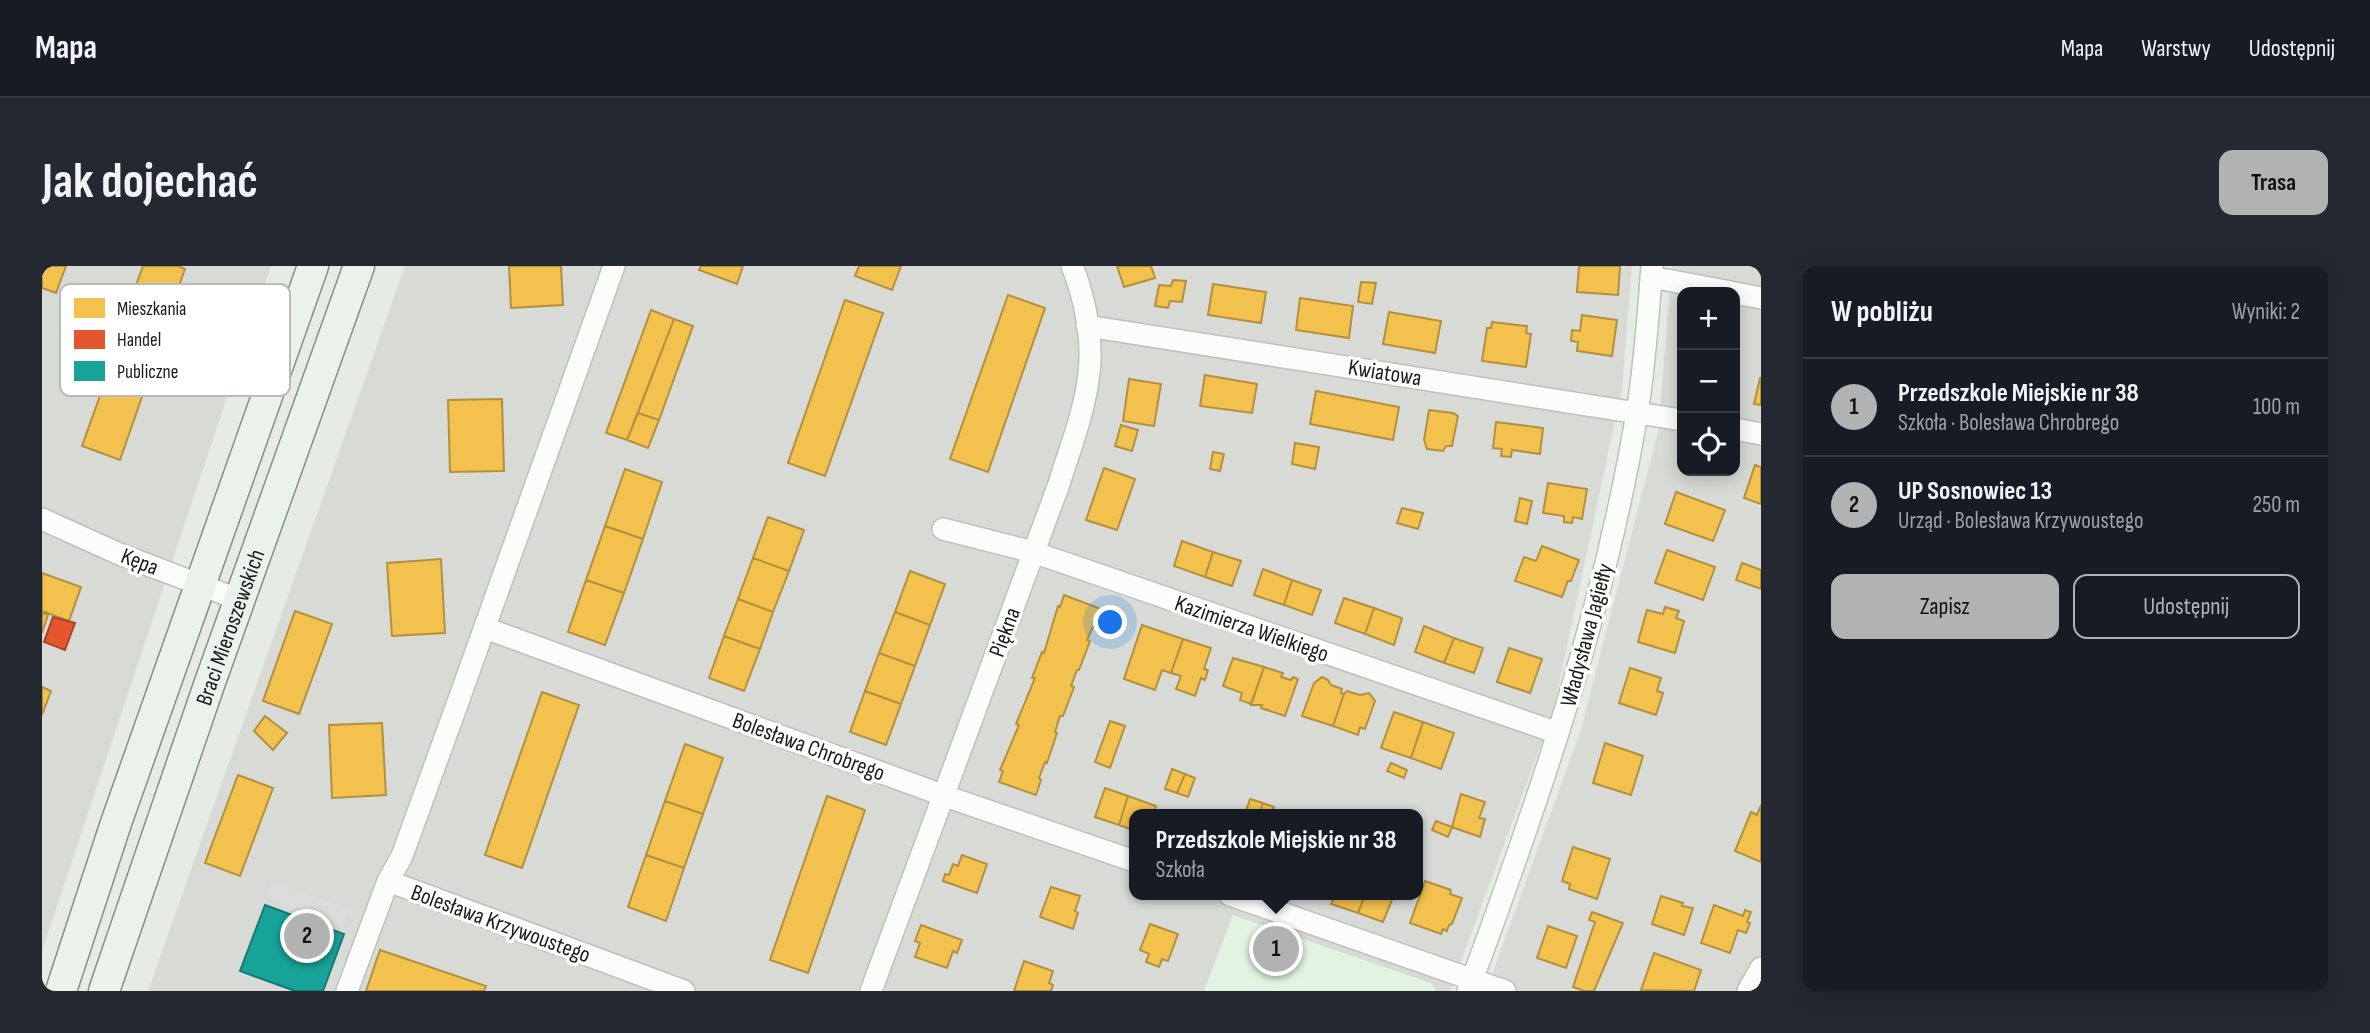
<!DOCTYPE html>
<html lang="pl">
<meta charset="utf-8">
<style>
body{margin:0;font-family:"Sofia Sans Condensed",sans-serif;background:#242831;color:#f1f3f6}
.controls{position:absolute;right:21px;top:21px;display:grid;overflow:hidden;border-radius:14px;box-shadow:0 4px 18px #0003}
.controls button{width:63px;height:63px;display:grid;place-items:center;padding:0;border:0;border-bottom:2px solid #363941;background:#171b24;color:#f1f3f6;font:35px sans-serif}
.you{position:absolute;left:1069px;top:357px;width:24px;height:24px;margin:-18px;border:5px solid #fff;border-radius:50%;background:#1a73e8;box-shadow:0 0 0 10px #1a73e833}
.badge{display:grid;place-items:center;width:46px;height:46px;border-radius:50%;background:#b1b3b3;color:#111;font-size:23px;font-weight:700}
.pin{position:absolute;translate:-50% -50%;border:4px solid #fff;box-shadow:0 2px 7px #0006}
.popup{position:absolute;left:1087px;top:543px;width:294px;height:91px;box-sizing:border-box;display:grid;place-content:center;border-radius:14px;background:#171b24;filter:drop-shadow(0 2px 5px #0005);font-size:23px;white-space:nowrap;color:#9ea1a6}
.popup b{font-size:26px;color:#f1f3f6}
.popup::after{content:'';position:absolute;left:50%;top:100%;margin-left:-14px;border:14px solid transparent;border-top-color:#171b24}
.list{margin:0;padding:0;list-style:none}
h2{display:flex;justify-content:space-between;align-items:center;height:91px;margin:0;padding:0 28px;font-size:30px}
h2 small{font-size:23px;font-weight:400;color:#9ea1a6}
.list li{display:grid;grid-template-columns:46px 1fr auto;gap:21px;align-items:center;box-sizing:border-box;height:98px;padding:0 28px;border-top:2px solid #363941}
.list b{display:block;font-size:26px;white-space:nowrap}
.list p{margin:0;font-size:23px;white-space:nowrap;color:#9ea1a6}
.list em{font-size:23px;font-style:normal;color:#9ea1a6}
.actions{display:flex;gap:14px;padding:21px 28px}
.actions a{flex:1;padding:16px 0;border:2px solid #b1b3b3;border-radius:14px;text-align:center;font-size:24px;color:#b1b3b3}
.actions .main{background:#b1b3b3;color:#111}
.icon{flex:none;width:38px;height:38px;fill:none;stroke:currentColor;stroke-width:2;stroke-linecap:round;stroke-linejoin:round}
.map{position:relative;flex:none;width:1719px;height:725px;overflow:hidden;border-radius:14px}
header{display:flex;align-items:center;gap:42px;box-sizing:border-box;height:98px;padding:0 35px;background:#171b24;border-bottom:2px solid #363941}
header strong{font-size:33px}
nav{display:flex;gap:38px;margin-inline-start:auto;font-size:24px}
.intro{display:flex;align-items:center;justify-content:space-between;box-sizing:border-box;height:168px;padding:0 42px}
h1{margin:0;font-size:49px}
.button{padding:18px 32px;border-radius:14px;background:#b1b3b3;color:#111;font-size:24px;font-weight:700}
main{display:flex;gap:42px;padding:0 42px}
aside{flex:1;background:#171b24;border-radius:14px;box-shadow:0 4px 18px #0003}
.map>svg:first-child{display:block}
.residential{fill:#d8dad6;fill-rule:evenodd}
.education{fill:#e2f4e1}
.parking{fill:#dcdddb}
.homes{fill:#f2c14e;stroke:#b2903f;stroke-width:2}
.shops{fill:#e4572e;stroke:#a84529;stroke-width:2}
.public{fill:#17a398;stroke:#187a73;stroke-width:2}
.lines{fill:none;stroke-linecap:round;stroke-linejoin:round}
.street-casing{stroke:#bec0bd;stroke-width:24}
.secondary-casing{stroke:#809381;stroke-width:33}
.street{stroke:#fbfcfb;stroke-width:21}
.secondary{stroke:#eaf2eb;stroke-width:30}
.labels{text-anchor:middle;stroke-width:7;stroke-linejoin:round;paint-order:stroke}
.street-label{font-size:23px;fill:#1c1c1c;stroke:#fff}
.key{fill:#fff;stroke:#bbb;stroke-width:2}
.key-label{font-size:19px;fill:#1c1c1c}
</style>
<header>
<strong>Mapa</strong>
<nav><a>Mapa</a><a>Warstwy</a><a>Udostępnij</a></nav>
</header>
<div class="intro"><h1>Jak dojechać</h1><a class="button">Trasa</a></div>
<main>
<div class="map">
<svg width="1719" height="725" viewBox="0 0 1719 725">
<rect width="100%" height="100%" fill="#e7ebe5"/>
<path class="residential" d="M0,0h229l-229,685z
M363,0h1227l-10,122 -69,324 -103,279h-1302zM1092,548h284v81h-284z
M1630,0h89v725h-275l94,-258 78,-301zM1640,26h53v179h-53z"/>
<path class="education" d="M1191,649l198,68 5,8h-232z"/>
<path class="parking" d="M230,615l78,28 -6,16 -78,-27z"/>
<path class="homes" d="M0,0h24l-10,27 -14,-5z
M101,0h35l7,3 -21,58 -38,-14z
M467,0h52l2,39 -52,3z
M659,0h42l-6,18 -38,-14z
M817,0h42l-9,24 -37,-14z
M1075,0h34l4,12 -31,9z
M1537,0h41l-2,29 -41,-3z
M1131,14l13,1 -4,21 -12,-1 -2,7 -13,-2 4,-21 12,1z
M1319,16l15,1 -4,21 -14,-2z
M1171,18l53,8 -5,31 -53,-8z
M966,29l37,13 -57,164 -38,-13z
M1258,32l53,8 -4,32 -53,-8z
M803,34l38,13 -58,163 -37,-13z
M609,44l23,9 -47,121 -21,-7z
M1347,46l52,9 -6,32 -52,-9z
M87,49l38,13 -24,66 -38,-12z
M1540,49l35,5 -5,36 -35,-5 1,-9 -7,-1 1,-11 8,1z
M632,53l19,7 -34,94 -21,-7z
M1450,56l35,4 -1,7 5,1 -5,33 -44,-6 5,-33h4z
M1163,109l52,9 -5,29 -52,-7z
M1718,112h1v27l-7,-1z
M1087,113l32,5 -7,42 -31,-5z
M63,116l38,12 -23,66 -38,-14z
M1274,125l83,16 -6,33 -83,-16z
M460,133l2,72 -54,1 -2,-72z
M1387,144l24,3 5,3 -6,30h-6l-3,5 -16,-2 -3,-9z
M596,147l21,7 -11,28 -21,-8z
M1454,156l47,6 -3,26 -28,-4 -1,7 -10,-1 1,-7 -9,-1z
M1079,159l17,5 -6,21 -17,-5z
M1253,177l24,4 -4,22 -23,-5z
M1171,186l11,2 -4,17 -10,-2z
M1713,199l6,2v37l-17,-6z
M1062,202l31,11 -18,51 -31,-10z
M583,203l37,13 -19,57 -38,-13z
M1506,217l39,6 -5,30 -9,-2 -1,6 -8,-1v-6l-21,-3z
M1634,226l49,18 -12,31 -48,-17z
M1478,232l12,3 -5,23 -12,-3z
M1360,242l21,5 -5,16 -21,-6z
M726,251l36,13 -15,41 -36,-13z
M563,260l38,13 -19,54 -38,-13z
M1140,275l31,11 -8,25 -31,-11z
M1500,280l37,14 -8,21h-3l-6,16 -47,-16 9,-24 12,4z
M1625,284l48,17 -12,33 -48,-17z
M1171,286l28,9 -9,25 -27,-9z
M711,292l36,13 -16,41 -35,-13z
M399,293l4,74 -53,3 -5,-73z
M1700,297l19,7v19l-25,-9z
M1221,303l29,11 -8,25 -30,-10z
M868,305l35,13 -15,41 -35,-13z
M0,307l39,14 -12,34 -27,-10z
M544,314l38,13 -19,52 -37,-13z
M1250,314l29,10 -9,25 -28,-10z
M1022,329l37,14 -14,31 3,1 -11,29h-2l-6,16 3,1 -11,29h-3l-5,16 2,1 -10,30 -2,-1 -6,16 2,2 -5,15 -37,-13 4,-11 -3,-1 19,-45 -3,-1 19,-46h-3l10,-26 2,1 14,-47 2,1z
M1302,332l30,10 -9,26 -30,-11z
M696,333l35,13 -13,37 -36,-13z
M1623,341l14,4 -3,7 8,3 -9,32 -37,-11 9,-32 16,4z
M1332,342l28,10 -8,27 -29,-11z
M253,345l37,13 -33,90 -36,-13z
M853,346l35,13 -15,41 -36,-13z
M0,347l6,2 -6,18z
M1100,359l41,14 -12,34 -9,-3 -7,20 -31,-11z
M1382,360l30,12 -10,25 -29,-11z
M682,370l36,13 -16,42 -35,-13z
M1412,372l29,10 -9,25 -30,-10z
M1141,373l28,9 -7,21 4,1 -3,10 -4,-2 -6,18 -19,-7 5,-13 -10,-3z
M1467,382l33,11 -12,34 -33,-11z
M837,387l36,13 -14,38 -36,-13z
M1191,392l31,9 -13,37 -11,-4 2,-7 -19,-7z
M1222,401l19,6 -2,4 10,3 2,-3 5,2 -13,37 -24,-8 1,-3h-11z
M1588,402l31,10 -4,13 6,2 -7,22 -37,-12z
M1280,411l6,3 3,5 11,4 -1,4 3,1 -11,32 -31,-10 12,-33z
M0,421l9,4 -9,24z
M823,425l36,13 -15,41 -36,-13z
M1305,425l13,4 9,-2 6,8 -10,28 -5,-2 -2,8 -25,-9 11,-32z
M500,426l37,13 -57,163 -37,-13z
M1352,446l29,10 -12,36 -30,-10z
M223,450l22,17 -14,17 -19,-19z
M1068,455l15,5 -15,42 -15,-6z
M1381,456l31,11 -13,36 -30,-11z
M340,457l4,72 -54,3 -3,-73z
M1563,477l38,13 -12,39 -38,-12z
M643,478l38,14 -20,56 -38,-13z
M1349,497l16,7 -3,8 -17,-7z
M1130,503l13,5 -8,19 -12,-4z
M1143,508l10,4 -7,19 -11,-4z
M196,509l35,13 -33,88 -35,-13z
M1063,522l23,8 -9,29 -24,-8z
M1419,528l24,8 -6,16 6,1 -5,18 -28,-10z
M785,530l38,14 -57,163 -38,-13z
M1086,530l28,10 -3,8h-19v16l-15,-5z
M1208,533l13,4 -4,11h-14z
M623,535l38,13 -19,54 -38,-13z
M1221,537l11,4 -3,7h-12z
M1719,539v57l-26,-11 16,-39 6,3z
M1394,555l16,6 -4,10 -16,-7z
M1531,581l37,12 -13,40 -28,-10 1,-5 -8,-3z
M604,589l38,13 -18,53 -38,-14z
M920,589l25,9 -10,29 -34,-12 2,-7 4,1 4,-11 5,2z
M1383,615l26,9 -1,4 12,4 -10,26 -3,1 -2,6 -4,-2 -2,5 -31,-11z
M1009,621l29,9 -5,15 3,2 -5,16 -33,-12z
M1293,629h30l-7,18 -27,-9z
M1323,629h29l-11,27 -25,-9z
M1619,630l22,7 -1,3 11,2 -9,27 -32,-11z
M1672,639l29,11 2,-6 6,2 -4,10 3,1 -4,10 -8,-3 -8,23 -29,-10z
M1550,646l31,11 -29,68h-10l-11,-4 22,-65 -6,-2z
M1108,658l28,10 -10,27 -6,-2 -3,8 -13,-5 3,-8 -9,-4z
M879,659l41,15 -5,13 -4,-2 -6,17 -32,-11 5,-14 -5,-2z
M1506,660l29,10 -11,32 -29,-10z
M338,684l106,36 -2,5h-118z
M1612,687l47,17 -7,21 -53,-1z
M982,695l29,10 -4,12 4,2 -2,6h-37z"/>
<path class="shops" d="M11,351l22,6 -10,27 -21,-8z"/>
<path class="public" d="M223,639l79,29 -21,57h-28l-55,-20z"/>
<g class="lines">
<g class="street-casing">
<path id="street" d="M1609,11l80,15
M1693,27l26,5
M1045,60l595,94
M1693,163l26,5
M0,253l75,34 123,47
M901,263l90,23 525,181
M443,362l460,168 189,65
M346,615l14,-25 56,-154 156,-436
M1188,629l275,96
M305,725l41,-110 296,110
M829,725l188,-507c11,-36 26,-73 30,-111 4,-34 -4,-75 -17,-107
M1426,725c70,-188 136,-379 169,-578 8,-48 11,-98 15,-147
M1706,725l13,-23"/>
</g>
<g class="secondary-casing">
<g id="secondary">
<path d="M19,725l55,-168 197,-557"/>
<path id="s1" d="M62,725l105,-306 150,-419"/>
</g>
</g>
<use href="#street" class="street"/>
<use href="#secondary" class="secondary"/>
</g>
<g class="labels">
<g class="street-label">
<text transform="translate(1343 106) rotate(9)" y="8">Kwiatowa</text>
<text transform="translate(98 295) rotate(21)" y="8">Kępa</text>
<text dy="8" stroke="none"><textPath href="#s1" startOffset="385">Braci Mieroszewskich</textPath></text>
<text transform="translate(1210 362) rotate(19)" y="8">Kazimierza Wielkiego</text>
<text transform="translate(962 366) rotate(-70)" y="8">Piękna</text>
<text transform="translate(1544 369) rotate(-75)" y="8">Władysława Jagiełły</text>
<text transform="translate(767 480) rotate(20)" y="8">Bolesława Chrobrego</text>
<text transform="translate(459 657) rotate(20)" y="8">Bolesława Krzywoustego</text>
</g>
</g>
<rect x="18" y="18" width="230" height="112" rx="10" class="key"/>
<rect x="32" y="32" width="31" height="20" fill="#f2c14e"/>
<rect x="32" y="64" width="31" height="19" fill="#e4572e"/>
<rect x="32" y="95" width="31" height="20" fill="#17a398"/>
<g class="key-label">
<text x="75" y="49">Mieszkania</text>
<text x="75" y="80">Handel</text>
<text x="75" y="112">Publiczne</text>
</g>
</svg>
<div class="controls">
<button>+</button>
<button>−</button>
<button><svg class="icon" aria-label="locate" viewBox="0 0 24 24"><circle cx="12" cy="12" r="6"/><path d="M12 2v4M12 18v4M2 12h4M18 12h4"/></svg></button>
</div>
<div class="you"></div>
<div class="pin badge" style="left:1234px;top:683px">1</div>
<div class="popup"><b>Przedszkole Miejskie nr 38</b>Szkoła</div>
<div class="pin badge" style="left:265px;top:670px">2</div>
</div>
<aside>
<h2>W pobliżu<small>Wyniki: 2</small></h2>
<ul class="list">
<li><span class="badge">1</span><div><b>Przedszkole Miejskie nr 38</b><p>Szkoła · Bolesława Chrobrego</p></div><em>100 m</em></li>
<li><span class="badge">2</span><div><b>UP Sosnowiec 13</b><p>Urząd · Bolesława Krzywoustego</p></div><em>250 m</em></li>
</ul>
<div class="actions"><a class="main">Zapisz</a><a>Udostępnij</a></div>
</aside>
</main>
